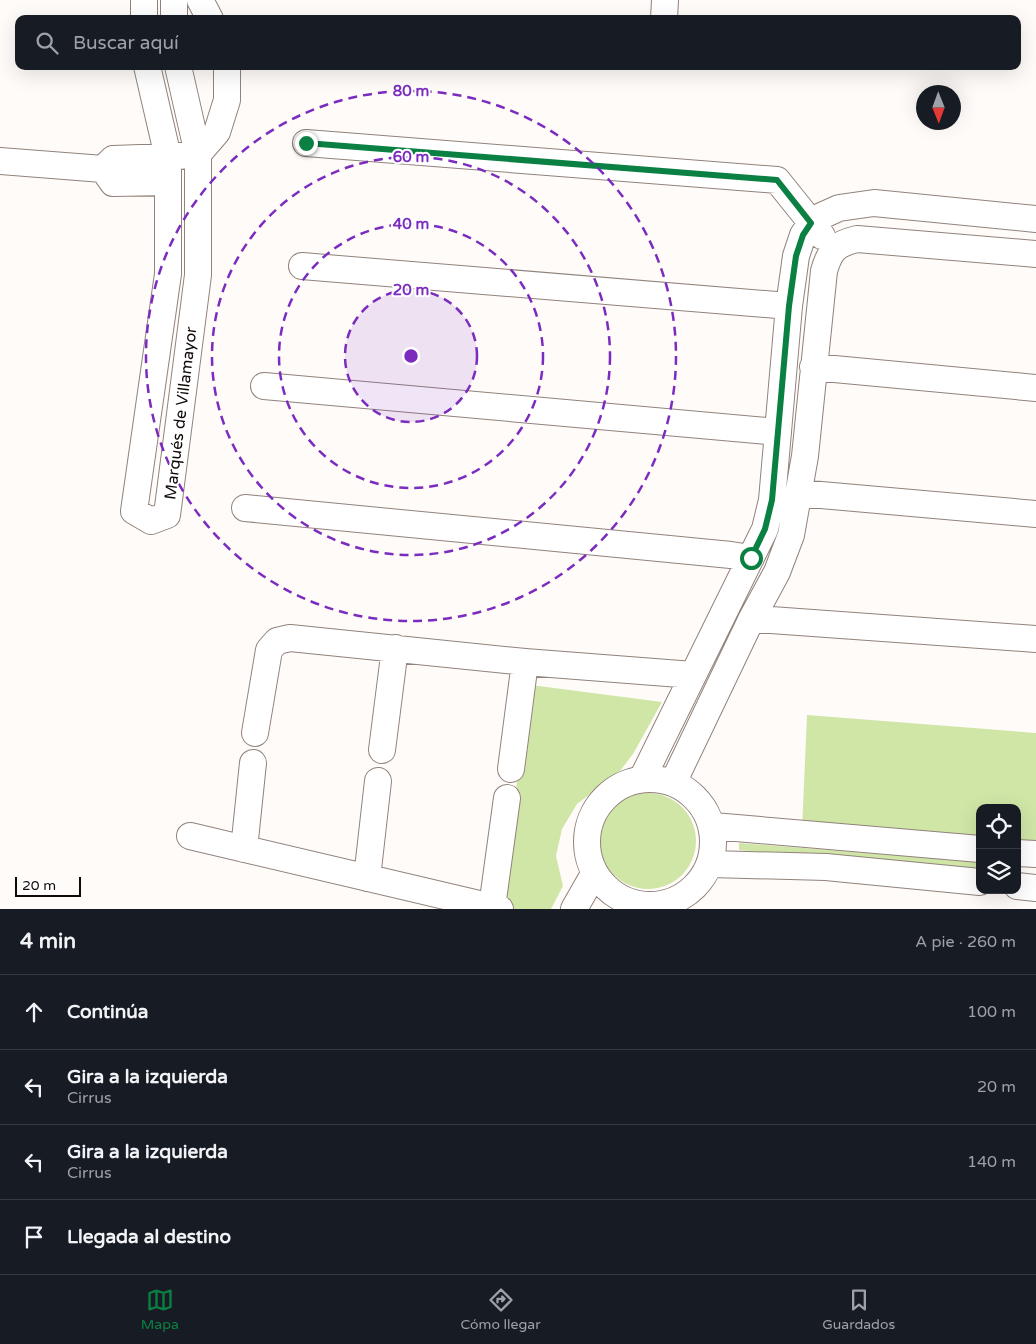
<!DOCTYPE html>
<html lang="es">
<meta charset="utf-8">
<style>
body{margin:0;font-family:"Varela Round",sans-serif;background:#242831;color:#f1f3f6}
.controls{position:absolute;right:15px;bottom:15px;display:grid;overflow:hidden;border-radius:10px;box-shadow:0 5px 20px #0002}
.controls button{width:45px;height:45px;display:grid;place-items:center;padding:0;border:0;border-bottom:1px solid #363941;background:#171b24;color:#f1f3f6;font:25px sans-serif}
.compass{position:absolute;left:916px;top:85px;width:45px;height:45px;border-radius:50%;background:#171b24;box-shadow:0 5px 20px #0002;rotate:179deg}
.scale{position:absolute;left:15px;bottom:12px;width:66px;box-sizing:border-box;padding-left:5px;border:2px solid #100a08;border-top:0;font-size:14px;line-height:18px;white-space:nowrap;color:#100a08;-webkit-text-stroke:4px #fff;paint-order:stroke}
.stop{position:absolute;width:15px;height:15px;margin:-11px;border:4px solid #0b8043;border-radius:50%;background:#fff}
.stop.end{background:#0b8043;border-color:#fff;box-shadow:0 1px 5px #0008}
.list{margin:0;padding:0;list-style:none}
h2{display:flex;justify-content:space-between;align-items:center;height:65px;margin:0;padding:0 20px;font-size:21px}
h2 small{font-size:16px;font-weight:400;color:#9ea1a6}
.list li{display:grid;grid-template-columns:32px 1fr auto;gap:15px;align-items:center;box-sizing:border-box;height:75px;padding:0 20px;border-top:1px solid #363941}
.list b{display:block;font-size:19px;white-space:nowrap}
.list p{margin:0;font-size:16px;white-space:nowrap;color:#9ea1a6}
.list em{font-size:16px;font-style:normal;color:#9ea1a6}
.icon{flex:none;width:28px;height:28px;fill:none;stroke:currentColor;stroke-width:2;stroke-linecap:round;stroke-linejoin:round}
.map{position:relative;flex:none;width:1036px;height:909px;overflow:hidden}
.search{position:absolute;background:#171b24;box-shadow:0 5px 20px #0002;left:15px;right:15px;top:15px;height:55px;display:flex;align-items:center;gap:12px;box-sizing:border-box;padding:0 18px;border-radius:10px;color:#9ea1a6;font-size:19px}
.sheet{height:365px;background:#171b24}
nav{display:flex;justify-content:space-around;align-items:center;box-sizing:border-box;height:70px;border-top:1px solid #363941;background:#171b24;font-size:14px;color:#9ea1a6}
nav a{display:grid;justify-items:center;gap:2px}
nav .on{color:#0b8043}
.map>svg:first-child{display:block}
.green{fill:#d0e6a7}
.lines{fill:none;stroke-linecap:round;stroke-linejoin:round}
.minor-casing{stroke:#91827b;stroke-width:28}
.minor{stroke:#fff;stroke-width:26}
.route{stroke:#0b8043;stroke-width:6}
.ring{fill:none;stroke:#7b2cbf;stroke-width:2.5;stroke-dasharray:9 6}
.labels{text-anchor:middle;stroke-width:4;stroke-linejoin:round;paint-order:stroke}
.street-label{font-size:16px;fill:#100a08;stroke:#fff}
.centre{fill:#7b2cbf;stroke:#fff;stroke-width:2.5}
.ring-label{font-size:15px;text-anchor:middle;font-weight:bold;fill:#7b2cbf;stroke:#fff;stroke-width:4;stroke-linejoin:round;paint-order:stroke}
</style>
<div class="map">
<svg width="1036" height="909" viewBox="0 0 1036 909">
<rect width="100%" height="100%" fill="#fefbf9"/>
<path class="green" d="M531,685l131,17 -29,52 -13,17 -43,33 -15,25 -6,27 7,30 -12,23h-42l-10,-2z
M807,715l229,18v115l-19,-2v-38h-37v35l-178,-13z
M600 841a48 48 0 1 1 96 0a48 48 0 1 1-96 0Z
M739,843l241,19v11l-241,-23z"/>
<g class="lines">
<g class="minor-casing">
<path id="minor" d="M174,0v19
M200,0l10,19
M144,19v-19
M664,19l1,-19
M147,66l21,91v117l-34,237 17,10 16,-6 31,-240v-121l-20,-88
M306,143l471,37 45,56
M0,161l103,8
M103,169l10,-10 55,-2 30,-3 19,-22 10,-32v-34
M103,169l10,14 55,-1
M302,266l487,40
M813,367l223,21
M264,386l514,46
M798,493l238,21
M245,508l486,47 20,3
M751,620h20l265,19
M255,733l14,-83 8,-9 13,-3 235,24 168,13
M382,750l13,-102
M511,769l14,-107
M587 842a63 63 0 1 1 126 0a63 63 0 1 1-126 0Z
M642,779l123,-250 7,-29 17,-194 7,-50 7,-21 8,-12 8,-6 20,-9 35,-5 162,16
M673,783l78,-163 26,-48 14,-37 14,-79 19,-185c6,-21 12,-27 33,-32l179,15
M713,826l267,23
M190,836l310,73
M244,849l9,-86
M1017,853l19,1
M711,864l115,3 154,15
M367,878l11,-97
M1017,886l19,2
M492,907l15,-109
M574,909l20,-35"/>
</g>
<use href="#minor" class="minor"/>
</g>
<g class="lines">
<path class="route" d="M306,143l471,37 34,43 -8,12 -7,21 -7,50 -17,194 -7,29 -14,29"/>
</g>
<circle cx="411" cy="356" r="66" fill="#7b2cbf" fill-opacity=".12"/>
<g class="ring">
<circle cx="411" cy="356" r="66"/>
<circle cx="411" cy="356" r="132"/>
<circle cx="411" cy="356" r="199"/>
<circle cx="411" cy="356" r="265"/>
</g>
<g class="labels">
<g class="street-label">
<text transform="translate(180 413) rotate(-83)" y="6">Marqués de Villamayor</text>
</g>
</g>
<circle cx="411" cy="356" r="8" class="centre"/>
<g class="ring-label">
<text x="411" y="96">80 m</text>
<text x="411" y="162">60 m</text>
<text x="411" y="229">40 m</text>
<text x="411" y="295">20 m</text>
</g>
</svg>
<div class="controls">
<button><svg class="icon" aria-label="locate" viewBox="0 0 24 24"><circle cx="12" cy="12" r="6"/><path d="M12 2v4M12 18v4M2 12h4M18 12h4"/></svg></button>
<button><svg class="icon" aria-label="layers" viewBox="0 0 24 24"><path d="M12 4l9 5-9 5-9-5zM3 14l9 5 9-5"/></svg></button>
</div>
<svg class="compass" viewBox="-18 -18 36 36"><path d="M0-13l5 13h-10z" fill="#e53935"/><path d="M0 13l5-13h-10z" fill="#9ea1a6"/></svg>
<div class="scale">20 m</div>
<div class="stop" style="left:751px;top:558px"></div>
<div class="stop end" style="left:306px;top:143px"></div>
<div class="search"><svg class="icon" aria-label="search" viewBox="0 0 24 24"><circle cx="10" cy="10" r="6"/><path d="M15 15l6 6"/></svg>Buscar aquí</div>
</div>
<section class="sheet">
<h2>4 min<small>A pie · 260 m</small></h2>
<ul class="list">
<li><svg class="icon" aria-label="ahead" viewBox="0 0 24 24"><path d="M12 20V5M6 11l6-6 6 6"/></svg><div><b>Continúa</b></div><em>100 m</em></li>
<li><svg class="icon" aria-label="left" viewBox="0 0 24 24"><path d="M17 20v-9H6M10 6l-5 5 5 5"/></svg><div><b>Gira a la izquierda</b><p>Cirrus</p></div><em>20 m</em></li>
<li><svg class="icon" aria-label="left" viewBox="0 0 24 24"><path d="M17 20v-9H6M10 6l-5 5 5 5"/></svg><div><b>Gira a la izquierda</b><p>Cirrus</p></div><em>140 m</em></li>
<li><svg class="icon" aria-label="arrive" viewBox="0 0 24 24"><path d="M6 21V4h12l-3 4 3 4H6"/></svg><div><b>Llegada al destino</b></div></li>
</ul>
</section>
<nav>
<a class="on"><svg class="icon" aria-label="map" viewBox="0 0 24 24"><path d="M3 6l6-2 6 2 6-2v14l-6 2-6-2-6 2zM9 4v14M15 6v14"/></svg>Mapa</a>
<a><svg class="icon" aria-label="directions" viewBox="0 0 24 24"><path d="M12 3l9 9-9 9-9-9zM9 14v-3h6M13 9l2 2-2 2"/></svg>Cómo llegar</a>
<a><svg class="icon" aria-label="saved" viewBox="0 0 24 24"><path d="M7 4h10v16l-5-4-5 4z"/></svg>Guardados</a>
</nav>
